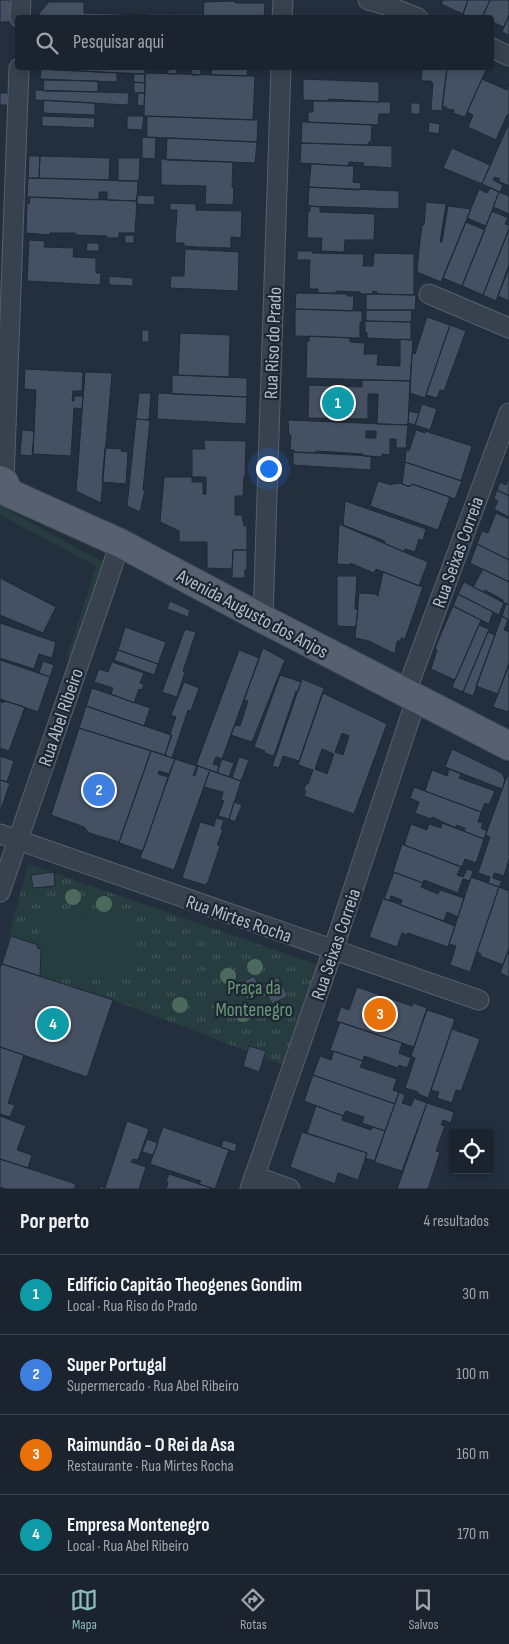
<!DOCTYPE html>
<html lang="pt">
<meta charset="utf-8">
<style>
body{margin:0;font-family:"Sofia Sans Condensed",sans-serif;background:#282f3a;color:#f1f3f6}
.controls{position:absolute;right:15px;bottom:15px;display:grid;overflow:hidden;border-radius:5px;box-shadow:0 2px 12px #0003}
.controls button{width:45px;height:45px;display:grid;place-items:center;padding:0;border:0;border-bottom:1px solid #39404a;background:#1b232e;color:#f1f3f6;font:25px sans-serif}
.you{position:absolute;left:268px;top:468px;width:18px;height:18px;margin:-12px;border:4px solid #fff;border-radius:50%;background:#1a73e8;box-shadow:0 0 0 8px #1a73e833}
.badge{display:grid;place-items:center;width:32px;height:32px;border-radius:50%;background:#8bbbb9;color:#fff;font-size:16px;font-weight:700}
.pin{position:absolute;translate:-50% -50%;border:2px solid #fff;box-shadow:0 1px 5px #0006}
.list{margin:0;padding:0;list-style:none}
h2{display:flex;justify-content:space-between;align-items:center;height:65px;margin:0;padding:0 20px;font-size:21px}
h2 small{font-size:16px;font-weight:400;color:#a0a4aa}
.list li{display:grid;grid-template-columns:32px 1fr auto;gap:15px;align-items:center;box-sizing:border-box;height:80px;padding:0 20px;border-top:1px solid #39404a}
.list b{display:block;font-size:19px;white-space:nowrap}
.list p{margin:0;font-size:16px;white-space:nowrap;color:#a0a4aa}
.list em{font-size:16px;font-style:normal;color:#a0a4aa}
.icon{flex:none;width:28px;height:28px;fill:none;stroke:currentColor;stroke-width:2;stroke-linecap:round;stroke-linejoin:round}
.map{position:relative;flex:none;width:509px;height:1189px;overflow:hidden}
.search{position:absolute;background:#1b232e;box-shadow:0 2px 12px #0003;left:15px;right:15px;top:15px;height:55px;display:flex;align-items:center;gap:12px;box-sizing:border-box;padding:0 18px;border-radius:5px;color:#a0a4aa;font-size:19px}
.sheet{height:385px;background:#1b232e}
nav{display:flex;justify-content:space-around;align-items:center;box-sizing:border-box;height:70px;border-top:1px solid #39404a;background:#1b232e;font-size:14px;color:#a0a4aa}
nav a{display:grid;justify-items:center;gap:2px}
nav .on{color:#8bbbb9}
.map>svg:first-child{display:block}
.grass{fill:url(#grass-tufts)}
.garden{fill:#263c3f}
.building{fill:#455162;stroke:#1f2835;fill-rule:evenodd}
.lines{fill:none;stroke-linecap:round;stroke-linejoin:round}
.street-casing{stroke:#565f6c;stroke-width:21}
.primary-casing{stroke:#414a57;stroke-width:30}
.street{stroke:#38414e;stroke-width:19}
.primary{stroke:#56606e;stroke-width:28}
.tree{fill:#4b6a5d}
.labels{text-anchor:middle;stroke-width:4.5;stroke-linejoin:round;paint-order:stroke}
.street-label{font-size:19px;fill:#b4bcc9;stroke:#1d2633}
.park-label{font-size:19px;fill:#6b9a76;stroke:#1d2633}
</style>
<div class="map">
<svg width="509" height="1189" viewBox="0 0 509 1189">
<defs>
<pattern id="grass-tufts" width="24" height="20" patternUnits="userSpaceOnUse" patternTransform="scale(1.25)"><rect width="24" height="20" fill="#263c3f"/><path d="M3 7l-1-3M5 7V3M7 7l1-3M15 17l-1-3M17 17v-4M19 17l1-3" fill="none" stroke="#435659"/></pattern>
</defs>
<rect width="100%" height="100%" fill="#242f3e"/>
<path class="grass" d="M28,864l293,102 -35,100 -173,-66 -111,-36z"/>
<path class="garden" d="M0,506l105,57 -32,96 -6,-2 29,-91 -96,-51z
M134,916l1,62 -95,1 -1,-62z"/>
<path class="building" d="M0,0h11v22h-11z
M443,0h25l-5,14 -22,-10z
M468,0h22l-8,18h-11l-8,-4z
M490,0h19v15l-5,12 -12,-5v-4h-10z
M235,1v2h30l-1,15h-61l1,-16z
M49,2h35v11l65,2 -1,3h-109l1,-6z
M148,14h22v4h-22z
M170,14h34l-1,4h-33z
M509,15v20l-7,-3z
M37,68h108v6l-108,-5z
M168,68h33v7h-9v-4l-15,-1v4h-9z
M212,68h36l-1,8 -36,-1z
M422,68h25l-5,43 -11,-1 2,-27h-2v-2h-10z
M447,68h40l-22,49 -12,-4 1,-3 -8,-1 1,-2h-5z
M41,69l76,4v9l-77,-3z
M145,73l110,3 -2,44 -109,-4z
M134,74h11v9l-12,-1z
M303,79l76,3v20l-50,-3v2l-26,-1z
M482,79l25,11 2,-6v31h-2l-11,25 -28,-13 5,-12 -6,-3z
M44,80l54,1v11l-55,-1z
M134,82l11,1v10h-11z
M35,90l94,3 -1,12 -93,-5z
M0,93h8v12h-8z
M138,93h7l-1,13 -7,-1z
M44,100l51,3v12l-52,-2z
M313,101l78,1 -1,12h-11l-1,11 -70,-3v-10h5z
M411,103h9v11h-9z
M42,116l53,2 -1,10 -52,-2z
M127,116h17l-2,14 -15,-1z
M147,116l111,4 -1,22 -110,-5z
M302,122l70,3 -1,17h-2l-1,3 -67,-2z
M429,122l11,2 -1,10 -11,-2z
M509,123v63l-11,-5 2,-2 -5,-2 -2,3 10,5 -3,7 -18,-8z
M142,137l14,1 -1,21 -13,-1z
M167,138l90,4 -2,21 -89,-3z
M301,143l91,3v22l-29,-2 1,-3 -15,-1v4l-49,-3z
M452,148l38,17 -8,19 -39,-16z
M29,156h11l-1,22h-11z
M40,156l70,2 -1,22 -70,-2z
M118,158h22l-1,23h-21z
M161,159l72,3 -1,25h2l-1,18 -28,-1 1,-18 -45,-1z
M311,164l43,2 -1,16 8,1 -1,7 -51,-3z
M28,178l110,3 -1,20 -30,-1v-8h-8v8l-72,-3z
M309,187l90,4v18l-91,-3z
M490,188l9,4 -13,34 -19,-8 12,-29 8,4z
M499,192l10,4v18l-16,-7z
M137,195l18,1 -1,9 -18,-1z
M30,197l107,4 -2,32h-16v5h-12v-2l-32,-1v-2h-25v2l-24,-2 1,-30 2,1z
M426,202l20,2 -6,38h2l6,-36 23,3 -30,73 -24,-10 2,-23 3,-24h2z
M170,203l26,1v6l46,1 -1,27 -10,-1v11l-34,-1 -13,-1v-3h-9l2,-33h-7z
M310,206l10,1v5l55,2 -1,26h-29l-1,12 -23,-1 1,-13h-15l1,-27h2z
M492,211l16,7 -3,6 4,1v4l-26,66 -21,-9z
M466,222l19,8 -23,56 -19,-8z
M509,229v36l-13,36 -13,-6z
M125,235h9v8h-9z
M29,240l16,1 -1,6 30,1 -1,9 23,1v15h5l-1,12 -73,-4z
M87,243h12v8h-13z
M185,249l54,3 -1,39 -68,-3 1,-12h13z
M297,251h15v2l52,1 -1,12h10l1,-13 40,1v41l-37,-1v-2l-4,-1v3h-13v-2l-24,-1v2h-18v-4h-9l1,-29h-13z
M509,268v33l-11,-5z
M109,276l24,2v8l-24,-1z
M296,293l51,1v2h7l-1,15 -58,-2z
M366,294l50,1 -1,15h-49z
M295,309l67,2v11h-2v16l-65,-2z
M366,310h46l-1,12 -45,-1z
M427,317l23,8 -25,73 -15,-5 2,-40 3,1z
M365,321l46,1v18l-44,-2v-5l-2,-1z
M450,325l16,6 -22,60 -4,-1 -3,8 -11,-3z
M142,330h7v12h-7z
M180,333l50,2 -1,42 -51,-2z
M309,336l41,2v4l15,1 -1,11h14l-1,11 23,1v-27l13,1 -3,41 -104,-3 1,-37h2z
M25,369l58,3 -1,19h-9l-1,10h2v-5h9l-1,13 -8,-1 -3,48 -38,-2 3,-64 -12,-1z
M85,372l27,1 -11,130 -25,-12z
M172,375l75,3v19l-75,-3z
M362,380l48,1 -2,44 -31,-1 1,-30h-10v25l-60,-1 1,-33 53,2z
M139,393h12l-2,27 -13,-1z
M158,393l89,4 -1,27 -89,-5z
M422,404l15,5 -7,21 -15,-5z
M409,411l10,2 -4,12 -7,-2z
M136,419l14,1 -7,70h2l-5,22 -13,-6z
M288,420l120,5 -2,23h-10v-9h-6v16l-8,-1v3l-19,-1v-2l-47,-3v2l-23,-1 1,-2h-4l1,-15h-2zM366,431h10v7h-10z
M22,430l12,1 -2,25 -12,-1z
M416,430l9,3v-2l47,15 -11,35 -56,-19 1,-12 3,1z
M204,440l42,1 -1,36h-1l-1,19h-8v19h7l2,11h3v24h-14l-1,19 -25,-1v-26h-28v-11l-19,-9 4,-45h28v-28h13zM192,477h14v17h-3v-12h-11z
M105,448l17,1 -1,2 7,1 -2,32 -24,-2z
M293,452l78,4v14l-78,-5z
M405,462l57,19 -7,18 -43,-15 -1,2h-4l-5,-2z
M508,480h1v16l-12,-6 3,-8 6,3z
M378,481l14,4 1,-2 3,1 4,-1 7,3h4l1,-2 38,13 -12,33 -68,-24z
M497,490l12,6v21l-15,-8 4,-8 -4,-2z
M345,501l81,28 -3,12 -4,-2 -4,13 -10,-3 -1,3 -20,-9 1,-2 -42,-16z
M496,513l13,6v41l-32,-16 5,-13 6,2z
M339,524l89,38 -9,24 -43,-17 -2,4 -24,-10v2l-13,-1z
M477,544l32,16v22l-39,-19z
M233,550h14v20h-2v8h-13z
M483,569l26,13v23l-6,-3v-2l-18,-10 -1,2 -11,-5z
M383,572l40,15 -18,52 -4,-1v3h-4l-2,13 -26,-13 -14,-3 4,-45 17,1v1l2,1z
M337,576h20l-2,33h3l-2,18 -19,-1z
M0,578l56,29 -13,26 -43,-18z
M464,582l40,21 -5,12 -41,-21z
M458,594l35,18 -4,12 -36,-18z
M170,601l20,9 -2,7 -21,-8z
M506,604l3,1v15l-7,-4z
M453,606l28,14 -26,60 -24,-11 6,-19 -2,-2z
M502,616l6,4 -4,10 5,2v31l-11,31 -22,-8z
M0,623l56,19 -4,16 -13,-4 -5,15 -34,-11z
M479,625l10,4 -26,63 -11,-5z
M125,627l41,15 -8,22 -40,-14z
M185,629l11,3 -13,39 2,1 -8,25 -15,-5z
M488,632l7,3 -22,61 -10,-4z
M263,648l22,12 -33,82 -21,-7 4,-10 5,1 8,-25 -4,-1z
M118,650l40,14 -4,11 -40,-15z
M239,650l20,8 -37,101 -6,-2 -3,7 6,2 -2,7 -21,-8z
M0,660l50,17 -12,35 -38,-13z
M43,661l11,4 -4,12 -11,-4z
M112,662l32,11 -4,10 4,2 -2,5 -3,-1 -5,14 -23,-9 2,-6 -19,-6 5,-13 9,3z
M509,665v45l-1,2 -15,-5z
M280,675l21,7 -3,10 -2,-1 -22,65 -10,-3 1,-2 -11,-4z
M302,679l22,9 -25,73 -16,-5 -4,12 -7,-2z
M184,682l15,6 -8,23 -3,-1 -16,48 -7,-3 7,-20 -2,-1 6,-17 -5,-2z
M92,688l58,20 -6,18 -58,-20z
M323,693l64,31 -33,90 -50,-18 2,-5 -2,-1 2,-6h2l5,-14 -15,-5zM342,733l7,3 -6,19 -8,-3zM322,749l12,5 -7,20 -12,-5z
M0,701l3,2 2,-2 20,6 -16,44 -9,-3z
M86,706l85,29 -6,20 -86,-27z
M79,728l72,23 -32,91 -30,-9 -5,-6 -33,-12z
M452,749l50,24 3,7 -3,9 -57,-22z
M151,751l24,8 -6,15 -10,-3 -1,3 10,3 -25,74 -24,-8z
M0,756l14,5 -7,21 -7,-2z
M239,757l10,3 -8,21 -9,-3z
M175,759l22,7 -4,9 2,1 3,-10 12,4 -36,100 -34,-12z
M222,759l12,4 -5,14 -12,-4z
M449,769l12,5 -2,4 36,13 -6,14 -4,-2 -4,9 -56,-21 7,-21 15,6z
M210,770l31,11 -12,38 -11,-3 6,-15 -3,-1 2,-8 -19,-5z
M507,776l2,1v82l-5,17 -10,-3 -1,5 9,3 -3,6 -11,-4 2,-6 -12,-4 12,-36 -5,-2 2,-4z
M0,780l10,3 -9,26h-1z
M414,787l67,25 -3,10 5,1 -2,5 6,3 -3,8 -20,-8 1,-3 -9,-3v3l-24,-11 -1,2 -16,-6 4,-11 -9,-4z
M234,802l8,3 -7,17 -6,-3z
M216,818l8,2 -3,9 2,1 -6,15 3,1 -12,36 -3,3 -23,-7 18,-56 14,4z
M442,823l42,16 -8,24 -11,-4 -3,8 -58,-22 7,-21 16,6 2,-6 12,4z
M402,844l59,23 -4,8 6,2 4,-8 6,2 -3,10 -7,-2 -5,14 -34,-13 -1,3 -30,-11z
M54,872l1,14 -22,2 -2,-13z
M394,872l29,11 -2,4 17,7 2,-4 24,8 -6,19 -11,-5 -3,9 -44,-16 2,-5 -11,-4 -1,5 -6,-2z
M471,877l28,10 -29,85 -20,-7 6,-19 -7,-2z
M499,887l10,4v57l-6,17 -23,-9 1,-2 -4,-2z
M383,898l72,28 -7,21 -40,-14 -1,2 -5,-2 -5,14 -28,-10z
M11,936l27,9 -1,3 4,1 -1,27 -38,-12z
M507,954l2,1v22l-9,-4z
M2,964l111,36 -26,77 -87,-30v-79z
M254,976l9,16 -16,8 -8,-16z
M278,977l10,19 -16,8 -10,-19z
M357,987l55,19 1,-3 14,5 -13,39 -78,-26 5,-14 8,3z
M427,1010l28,9 -27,79 -10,-4v-2l-13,-4 10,-30 -4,-2z
M340,1022l62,21 -3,10 12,5 -4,10 -8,-3 -1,3 -34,-12 -1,5 -33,-11z
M452,1029l28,10 -19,52 -5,-1 -4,13 -15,-5 2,-6 -8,-2z
M249,1046l17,5 -7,21 -16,-6z
M0,1047l24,8 -16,48 7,2 -5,12 -10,-3z
M334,1051l29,10 -3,6 37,12 -4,11 6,2 -4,12 -82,-29 7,-19 11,4z
M313,1075l82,29 -10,27 -23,-8 2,-6 -18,-6 -3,5 -39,-15z
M399,1092l6,3 -3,8 9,3 3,-8 13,5 -25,68 -28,-9z
M427,1103l27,9 -3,11 -8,-3 -2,5 4,1 -9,25 4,1 -12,37h-31z
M316,1106l27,10 -1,4 29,10 2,-3 12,4 -10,30 -10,-3 2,-5 -60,-20z
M0,1116l26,10 -9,24 15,5 -4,13 -28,-9z
M127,1121l22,8 -11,31 -5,-1 -2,3 15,5 -7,22h-40l1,-3 5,2z
M163,1127l66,23 -14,39 -16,-5 2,-3 -51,-17z
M302,1132l65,21 -9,27 -20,-7 -3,11 -45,-17z
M147,1139l11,4 -5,12 -11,-3z
M223,1140l14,4 -2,8 -14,-5z
M0,1159l76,25 -2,5h-68l-6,-2z
M169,1174l42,14v1h-45l2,-7 -2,-1z"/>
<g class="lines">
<g class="street-casing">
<path id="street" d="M368,0l15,4 35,14
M20,18l1,-18
M282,18l1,-18
M492,48l17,8
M429,294l80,34
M4,482l15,-414
M263,619l18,-551
M406,692l103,-279
M0,834l479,166
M0,892l104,-301 16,-48
M254,1176l36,13
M250,1189l83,-239 84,-253"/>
</g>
<g class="primary-casing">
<path id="primary" d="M0,480l4,2 5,11 111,50 143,76 246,127"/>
</g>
<use href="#street" class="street"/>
<use href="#primary" class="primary"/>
</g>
<g class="tree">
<circle cx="73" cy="897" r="8"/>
<circle cx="104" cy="904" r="8"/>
<circle cx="255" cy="967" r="8"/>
<circle cx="228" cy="976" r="8"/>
<circle cx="180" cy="1005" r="8"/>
<circle cx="243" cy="1014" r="8"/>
</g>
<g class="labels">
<g class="street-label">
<text transform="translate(272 343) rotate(-88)" y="7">Rua Riso do Prado</text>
<text transform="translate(457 552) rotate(-70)" y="7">Rua Seixas Correia</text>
<text transform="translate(253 613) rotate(28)" y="7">Avenida Augusto dos Anjos</text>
<text transform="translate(60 717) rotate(-71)" y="7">Rua Abel Ribeiro</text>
<text transform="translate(239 918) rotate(19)" y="7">Rua Mirtes Rocha</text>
<text transform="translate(335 944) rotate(-71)" y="7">Rua Seixas Correia</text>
</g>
<g class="park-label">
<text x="254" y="994">Praça da<tspan x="254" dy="22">Montenegro</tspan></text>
</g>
</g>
</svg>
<div class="controls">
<button><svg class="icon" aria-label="locate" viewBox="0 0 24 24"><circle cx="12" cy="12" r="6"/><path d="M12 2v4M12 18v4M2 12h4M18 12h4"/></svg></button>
</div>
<div class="you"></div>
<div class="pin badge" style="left:338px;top:403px;background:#0f9aa8">1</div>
<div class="pin badge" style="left:99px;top:790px;background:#3f7fe0">2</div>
<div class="pin badge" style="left:380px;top:1014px;background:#e8710a">3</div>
<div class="pin badge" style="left:53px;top:1024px;background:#0f9aa8">4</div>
<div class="search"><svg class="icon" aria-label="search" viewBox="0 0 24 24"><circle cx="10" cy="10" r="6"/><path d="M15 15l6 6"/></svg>Pesquisar aqui</div>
</div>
<section class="sheet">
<h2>Por perto<small>4 resultados</small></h2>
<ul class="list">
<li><span class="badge" style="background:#0f9aa8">1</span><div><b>Edifício Capitão Theogenes Gondim</b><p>Local · Rua Riso do Prado</p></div><em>30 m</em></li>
<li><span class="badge" style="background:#3f7fe0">2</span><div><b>Super Portugal</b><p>Supermercado · Rua Abel Ribeiro</p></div><em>100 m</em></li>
<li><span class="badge" style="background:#e8710a">3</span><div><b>Raimundão - O Rei da Asa</b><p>Restaurante · Rua Mirtes Rocha</p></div><em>160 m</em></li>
<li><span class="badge" style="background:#0f9aa8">4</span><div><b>Empresa Montenegro</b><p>Local · Rua Abel Ribeiro</p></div><em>170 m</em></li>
</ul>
</section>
<nav>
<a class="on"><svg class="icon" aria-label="map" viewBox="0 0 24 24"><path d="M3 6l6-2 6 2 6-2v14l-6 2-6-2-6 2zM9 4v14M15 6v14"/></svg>Mapa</a>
<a><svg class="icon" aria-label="directions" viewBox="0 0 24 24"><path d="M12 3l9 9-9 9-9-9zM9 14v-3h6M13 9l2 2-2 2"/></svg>Rotas</a>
<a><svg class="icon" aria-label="saved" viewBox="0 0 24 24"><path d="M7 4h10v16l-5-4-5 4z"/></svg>Salvos</a>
</nav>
